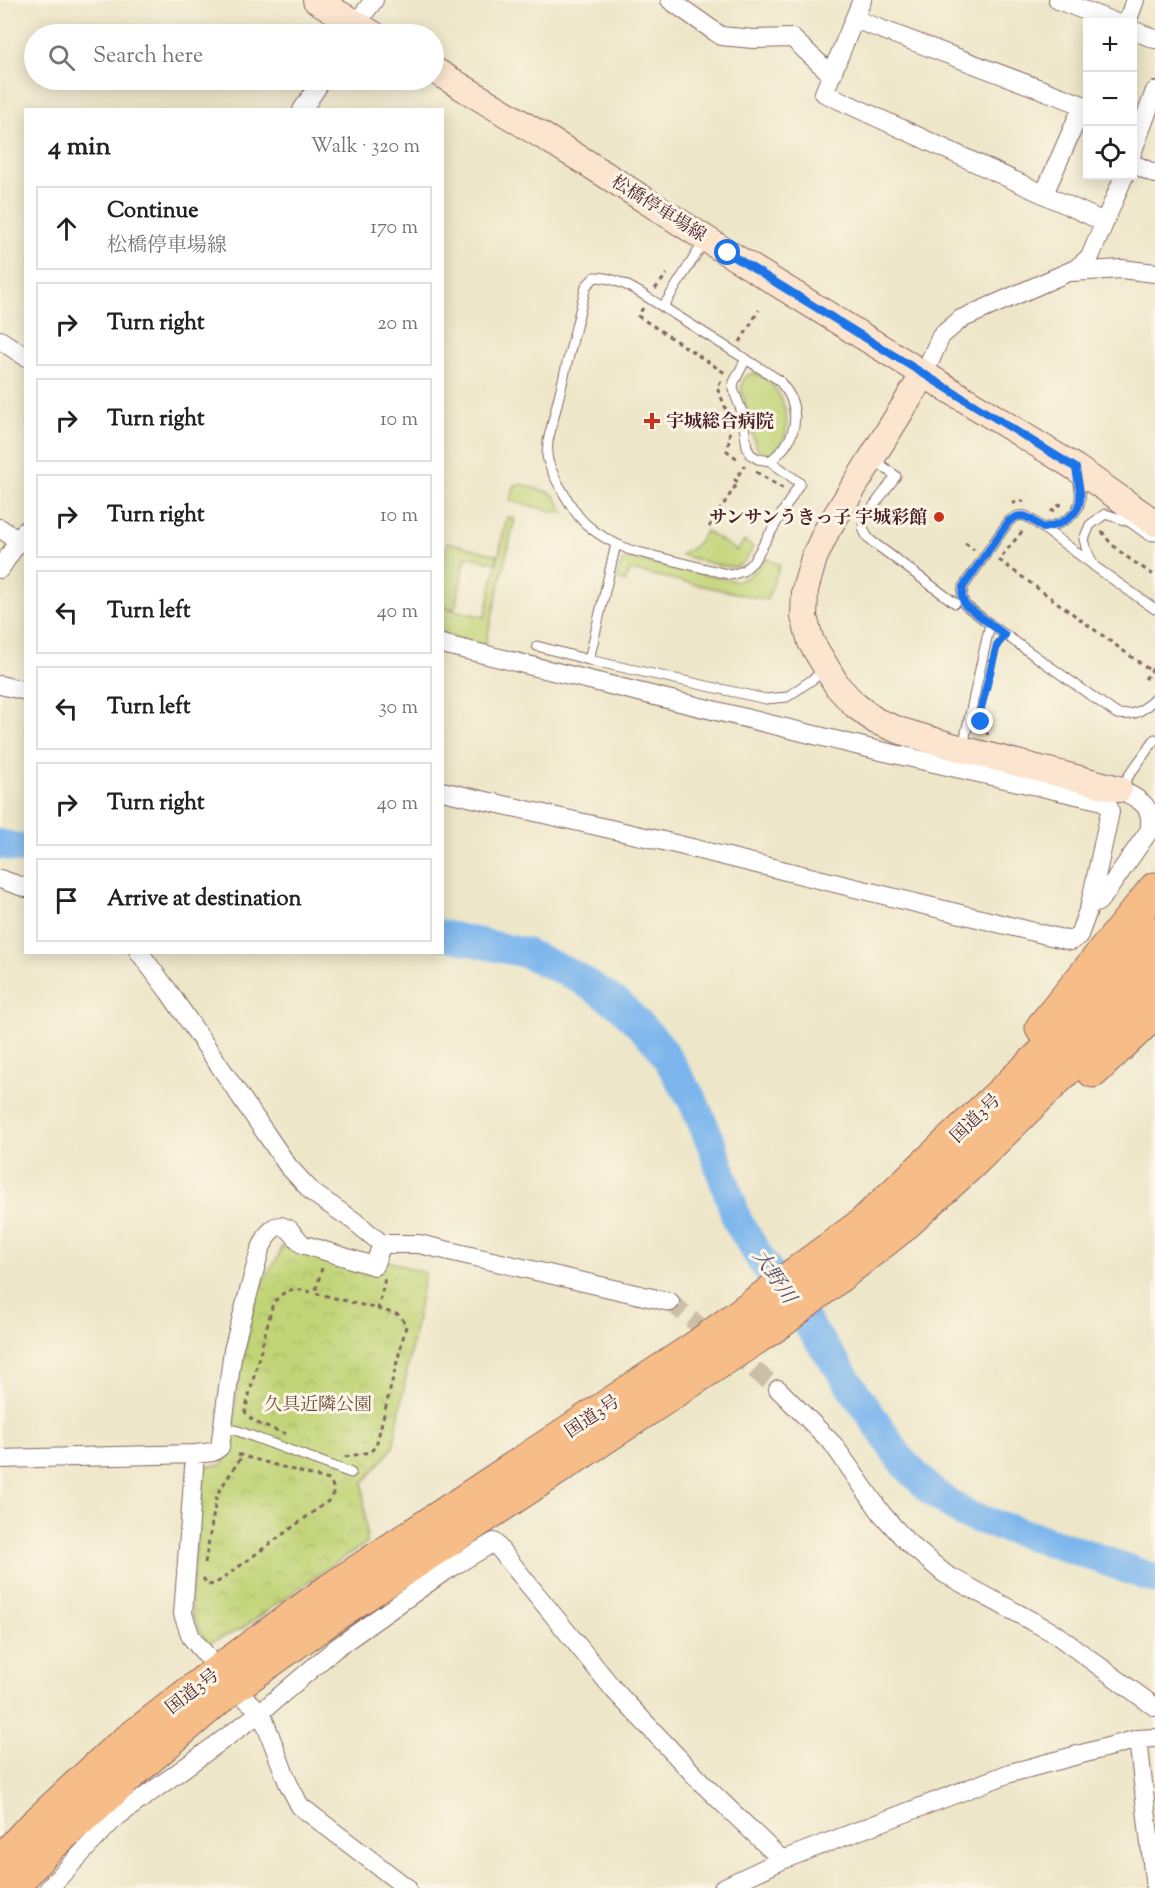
<!DOCTYPE html>
<meta charset="utf-8">
<style>
body{margin:0;font-family:"Sorts Mill Goudy","Noto Serif JP",serif;background:#f2f2f2;color:#202124}
.controls{position:absolute;right:18px;top:18px;display:grid;overflow:hidden;border-radius:0px;box-shadow:0 3px 15px #0003}
.controls button{width:54px;height:54px;display:grid;place-items:center;padding:0;border:0;border-bottom:2px solid #e0e0e0;background:#fff;color:#202124;font:30px sans-serif}
.stop{position:absolute;width:18px;height:18px;margin:-14px;border:4px solid #1a73e8;border-radius:50%;background:#fff}
.stop.end{background:#1a73e8;border-color:#fff;box-shadow:0 2px 6px #0008}
.list{margin:0;padding:0;list-style:none}
h2{display:flex;justify-content:space-between;align-items:center;height:78px;margin:0;padding:0 24px;font-size:26px}
h2 small{font-size:20px;font-weight:400;color:#757577}
.list li{display:grid;grid-template-columns:39px 1fr auto;gap:18px;align-items:center;box-sizing:border-box;height:84px;margin:0 12px 12px;padding:0 12px;border:2px solid #e0e0e0;border-radius:0px}
.list b{display:block;font-size:22px;white-space:nowrap}
.list p{margin:0;font-size:20px;white-space:nowrap;color:#757577}
.list em{font-size:20px;font-style:normal;color:#757577}
.icon{flex:none;width:33px;height:33px;fill:none;stroke:currentColor;stroke-width:2;stroke-linecap:round;stroke-linejoin:round}
.map{position:relative;flex:none;width:1155px;height:1888px;overflow:hidden}
.search{position:absolute;background:#fff;box-shadow:0 3px 15px #0003;left:24px;top:24px;width:420px;height:66px;display:flex;align-items:center;gap:15px;box-sizing:border-box;padding:0 21px;border-radius:33px;color:#757577;font-size:22px}
.panel{position:absolute;background:#fff;box-shadow:0 3px 15px #0003;left:24px;top:108px;width:420px;height:846px;border-radius:0px}
.map>svg:first-child{display:block}
.green{fill:#c1d477;stroke:#867a51;stroke-width:1.5}
.park{fill:url(#park-crowns);stroke:#867a51;stroke-width:1.5}
.lines{fill:none;stroke-linecap:round;stroke-linejoin:round}
.river{stroke:#7cb6ed;stroke-width:30}
.street-tunnel{stroke:#ccbea9;stroke-width:18;stroke-dasharray:18 9;stroke-linecap:butt}
.lane-casing{stroke:#836562;stroke-width:11}
.street-casing{stroke:#836562;stroke-width:20}
.secondary-casing{stroke:#836562;stroke-width:28}
.highway-casing{stroke:#836562;stroke-width:35}
.path{stroke:#836562;stroke-width:3;stroke-dasharray:4.5 4.5;stroke-linecap:butt}
.lane{stroke:#fff;stroke-width:9}
.street{stroke:#fff;stroke-width:18}
.secondary{stroke:#fce5cf;stroke-width:26}
.highway{stroke:#f7bd88;stroke-width:33}
.route{stroke:#1a73e8;stroke-width:8}
.poi-dot{fill:#c8321e;stroke:#fcf5e5;stroke-width:2}
.labels{text-anchor:middle;stroke-width:6;stroke-linejoin:round;paint-order:stroke}
.street-label{font-size:18px;fill:#4a1f2b;stroke:#fcf5e5}
.poi-label{font-size:18px;font-weight:bold;fill:#4a1f2b;stroke:#fcf5e5;text-anchor:start}
.park-label{font-size:18px;fill:#684c3e;stroke:#fcf5e5}
.water-label{font-size:20px;font-style:italic;fill:#5c546f;stroke:#fcf5e5}
</style>
<div class="map">
<svg width="1155" height="1888" viewBox="0 0 1155 1888">
<defs>
<pattern id="park-crowns" width="20" height="18" patternUnits="userSpaceOnUse" patternTransform="scale(1.5)"><rect width="20" height="18" fill="#c1d477"/><path d="M2 6a3 3 0 1 1 6 0M12 15a3 3 0 1 1 6 0" fill="none" stroke="#a7b667"/></pattern>
</defs>
<rect width="100%" height="100%" fill="#fcf5e5"/>
<filter id="ink" filterUnits="userSpaceOnUse"><feTurbulence type="fractalNoise" baseFrequency=".0167" numOctaves="2"/><feDisplacementMap in="SourceGraphic" scale="12" xChannelSelector="R" yChannelSelector="G"/><feConvolveMatrix kernelMatrix="1 2 1 2 8 2 1 2 1" color-interpolation-filters="sRGB"/></filter>
<filter id="wash" filterUnits="userSpaceOnUse"><feTurbulence type="fractalNoise" baseFrequency=".008" numOctaves="4" result="noise"/><feDisplacementMap in="SourceGraphic" scale="24" xChannelSelector="R" yChannelSelector="G"/><feGaussianBlur stdDeviation="1.35" result="paint"/><feColorMatrix in="noise" values="0 0 0 0 0 0 0 0 0 0 0 0 0 0 0 0 0 1.4 0 .05"/><feComposite in="paint" operator="in"/></filter>
<g filter="url(#wash)">
<rect width="100%" height="100%" fill="#ede6c8"/>
<path class="green" d="M752,373c27,4 45,50 28,72 -3,4 -8,7 -11,9l-10,-3 -4,-7 -14,-56 3,-10z
M521,484l32,10 12,20 -55,-13 5,-16z
M507,517l8,2 -30,127 -42,-10v-28l42,9z
M706,531l31,20 7,-10 9,6c-3,7 -8,16 -15,19 -10,4 -45,-8 -57,-11l2,-3c11,-2 16,-12 23,-21z
M447,542l50,13 -1,8 -30,-7 -11,53 -12,-3v-43z
M627,558l109,23c14,-3 21,-11 29,-23l15,7 -13,35 -137,-30 -5,12 -9,-4 6,-16z"/>
<path class="park" d="M282,1246l100,25 3,-11 40,13 -32,175 -30,35 4,60 -37,23 -87,62 -36,16 -15,-29 -1,-20 14,-129 17,-1 11,-26 3,-46 21,-102 22,-36z"/>
<g class="lines">
<path class="river" d="M0,844l26,6
M442,935l84,18 51,24 43,28 39,40 33,54 20,46 26,77 25,41 66,91 73,107 28,29 36,25 115,37 74,27"/>
</g>
</g>
<g filter="url(#ink)">
<g class="lines">
<path class="street-tunnel" d="M670,1302l108,87"/>
<g class="lane-casing">
<path id="lane" d="M705,240l-42,67 116,73c3,5 8,10 11,16 11,26 2,49 -20,65l-12,-2 -8,-5 -3,-7 -5,-35 -9,-23 1,-7 12,-23
M663,307c-20,-12 -43,-30 -68,-30l-9,9 -38,155c0,5 -1,10 -1,14 1,15 28,60 39,69 12,11 29,20 44,26l101,25 12,-4 10,-9 47,-79 -30,-22
M873,459l23,17 -32,43c-2,9 0,14 6,21l85,63
M1043,528l49,36
M1155,536l-7,-1 -18,-13 -25,-8 -15,11 -6,14 3,12 7,15 61,43
M616,544l-27,116 177,39 21,-2 39,-27
M990,624l127,90c18,2 26,-3 38,-16
M537,646l52,14
M963,746l27,-122 -25,-19 -3,-8 1,-10 46,-66c15,-12 21,-2 34,7 18,-3 40,-13 37,-36 0,-6 -2,-13 -3,-19
M1120,788l35,-49
M223,1428l15,3 113,42"/>
</g>
<g class="street-casing">
<path id="street" d="M670,0l51,36 32,3 39,-1 40,37
M862,0l-38,93 280,129
M1058,0l56,22
M854,19l234,88
M1127,22l8,-22
M1132,30l23,9
M352,33l4,-9 18,-24
M302,110l20,-30
M1132,153l23,-62
M1132,163l23,11
M1044,194l39,-89
M1072,272l18,-15 34,-81
M1072,272l49,-3 34,4
M0,340l26,17
M924,374l17,-38 20,-17 112,-49
M0,528l18,13 8,2
M0,569l26,-39
M442,644l430,105 231,52 6,6 1,5 -20,93 -11,30 -8,6 -408,-100 -221,-50
M0,685l26,6
M0,879l26,9
M1090,905l8,-3 7,-8 44,-63c6,-26 -11,-32 -30,-42
M139,952l30,40 119,174 25,27 41,28 28,23h37l251,58
M778,1389l55,55 49,70 25,28 38,32 109,59 101,74
M195,1454l-12,160 8,23 15,18
M0,1459l195,-5 18,-2 7,-5 13,-97 27,-100 8,-16 7,-7 6,-1 8,3 13,15 72,22 8,-22
M246,1699l15,13 27,71 12,23 107,82
M1138,1739l17,149
M49,1888l65,-69 147,-107 75,-64 106,-75 52,-31 120,148 89,94 79,76
M723,1888l59,-28 228,-87 128,-34 17,-1"/>
</g>
<g class="secondary-casing">
<path id="secondary" d="M316,0l57,34
M434,70l153,93 141,90 348,215 79,55
M924,374l-97,156 -13,28 -9,32 -1,27 7,25 27,45 17,18 21,16 25,10 61,18 157,40"/>
</g>
<g class="highway-casing">
<path id="highway" d="M1042,1028l113,-139
M1093,1071l62,-59
M0,1863l27,-30 88,-82 90,-70 125,-91 365,-242 168,-124 215,-203 77,-88
M11,1888l33,-37 94,-84 84,-72 115,-82 443,-291 120,-94 73,-67 128,-126 54,-63"/>
</g>
<path class="path" d="M655,289l12,-15
M643,308l-5,8 87,57
M740,342l19,-32
M721,381l-4,7c10,20 16,41 10,63l12,9
M756,472l28,17
M1012,504l8,-4 7,3
M1051,512l8,-7 7,-2
M709,527l29,-45 -3,-2 10,-15
M1102,531c11,20 35,32 53,45
M965,543l9,7
M1002,556l22,-27
M999,560l152,111
M1145,679l10,-13
M981,722l9,2 -3,11
M322,1268l-7,25 63,16 7,-31
M286,1434c-12,-5 -36,-10 -41,-23l28,-108c15,-17 22,-15 42,-10
M345,1457l25,-5 6,-6 30,-120 -6,-11 -22,-6
M205,1563l12,-69 25,-38
M203,1578l5,7 7,-1 116,-85c4,-8 3,-13 -2,-19l-93,-26"/>
<use href="#lane" class="lane"/>
<use href="#street" class="street"/>
<use href="#secondary" class="secondary"/>
<use href="#highway" class="highway"/>
</g>
</g>
<g class="lines" filter="url(#ink)">
<path class="route" d="M728,253l348,215c1,8 3,16 4,24 3,23 -19,33 -37,36 -13,-9 -19,-18 -34,-7l-46,66 -1,10 3,8 40,30 -8,10 -18,71 2,6"/>
</g>
<g class="poi-dot">
<path d="M649 412h6v6h6v6h-6v6h-6v-6h-6v-6h6z"/>
<circle cx="939" cy="517" r="6"/>
</g>
<g class="labels">
<g class="street-label">
<text transform="translate(659 208) rotate(32)" y="6">松橋停車場線</text>
<text transform="translate(975 1118) rotate(-44)" y="6">国道3号</text>
<text transform="translate(592 1416) rotate(-34)" y="6">国道3号</text>
<text transform="translate(192 1691) rotate(-38)" y="6">国道3号</text>
</g>
<g class="poi-label">
<text x="666" y="427">宇城総合病院</text>
<text x="927" y="523" text-anchor="end">サンサンうきっ子 宇城彩館</text>
</g>
<g class="park-label">
<text x="318" y="1410">久具近隣公園</text>
</g>
<g class="water-label">
<text transform="translate(775 1276) rotate(56)" y="7">大野川</text>
</g>
</g>
</svg>
<div class="controls">
<button>+</button>
<button>−</button>
<button><svg class="icon" aria-label="locate" viewBox="0 0 24 24"><circle cx="12" cy="12" r="6"/><path d="M12 2v4M12 18v4M2 12h4M18 12h4"/></svg></button>
</div>
<div class="stop" style="left:728px;top:253px"></div>
<div class="stop end" style="left:981px;top:722px"></div>
<div class="search"><svg class="icon" aria-label="search" viewBox="0 0 24 24"><circle cx="10" cy="10" r="6"/><path d="M15 15l6 6"/></svg>Search here</div>
<section class="panel">
<h2>4 min<small>Walk · 320 m</small></h2>
<ul class="list">
<li><svg class="icon" aria-label="ahead" viewBox="0 0 24 24"><path d="M12 20V5M6 11l6-6 6 6"/></svg><div><b>Continue</b><p>松橋停車場線</p></div><em>170 m</em></li>
<li><svg class="icon" aria-label="right" viewBox="0 0 24 24"><path d="M7 20v-9h11M14 6l5 5-5 5"/></svg><div><b>Turn right</b></div><em>20 m</em></li>
<li><svg class="icon" aria-label="right" viewBox="0 0 24 24"><path d="M7 20v-9h11M14 6l5 5-5 5"/></svg><div><b>Turn right</b></div><em>10 m</em></li>
<li><svg class="icon" aria-label="right" viewBox="0 0 24 24"><path d="M7 20v-9h11M14 6l5 5-5 5"/></svg><div><b>Turn right</b></div><em>10 m</em></li>
<li><svg class="icon" aria-label="left" viewBox="0 0 24 24"><path d="M17 20v-9H6M10 6l-5 5 5 5"/></svg><div><b>Turn left</b></div><em>40 m</em></li>
<li><svg class="icon" aria-label="left" viewBox="0 0 24 24"><path d="M17 20v-9H6M10 6l-5 5 5 5"/></svg><div><b>Turn left</b></div><em>30 m</em></li>
<li><svg class="icon" aria-label="right" viewBox="0 0 24 24"><path d="M7 20v-9h11M14 6l5 5-5 5"/></svg><div><b>Turn right</b></div><em>40 m</em></li>
<li><svg class="icon" aria-label="arrive" viewBox="0 0 24 24"><path d="M6 21V4h12l-3 4 3 4H6"/></svg><div><b>Arrive at destination</b></div></li>
</ul>
</section>
</div>
